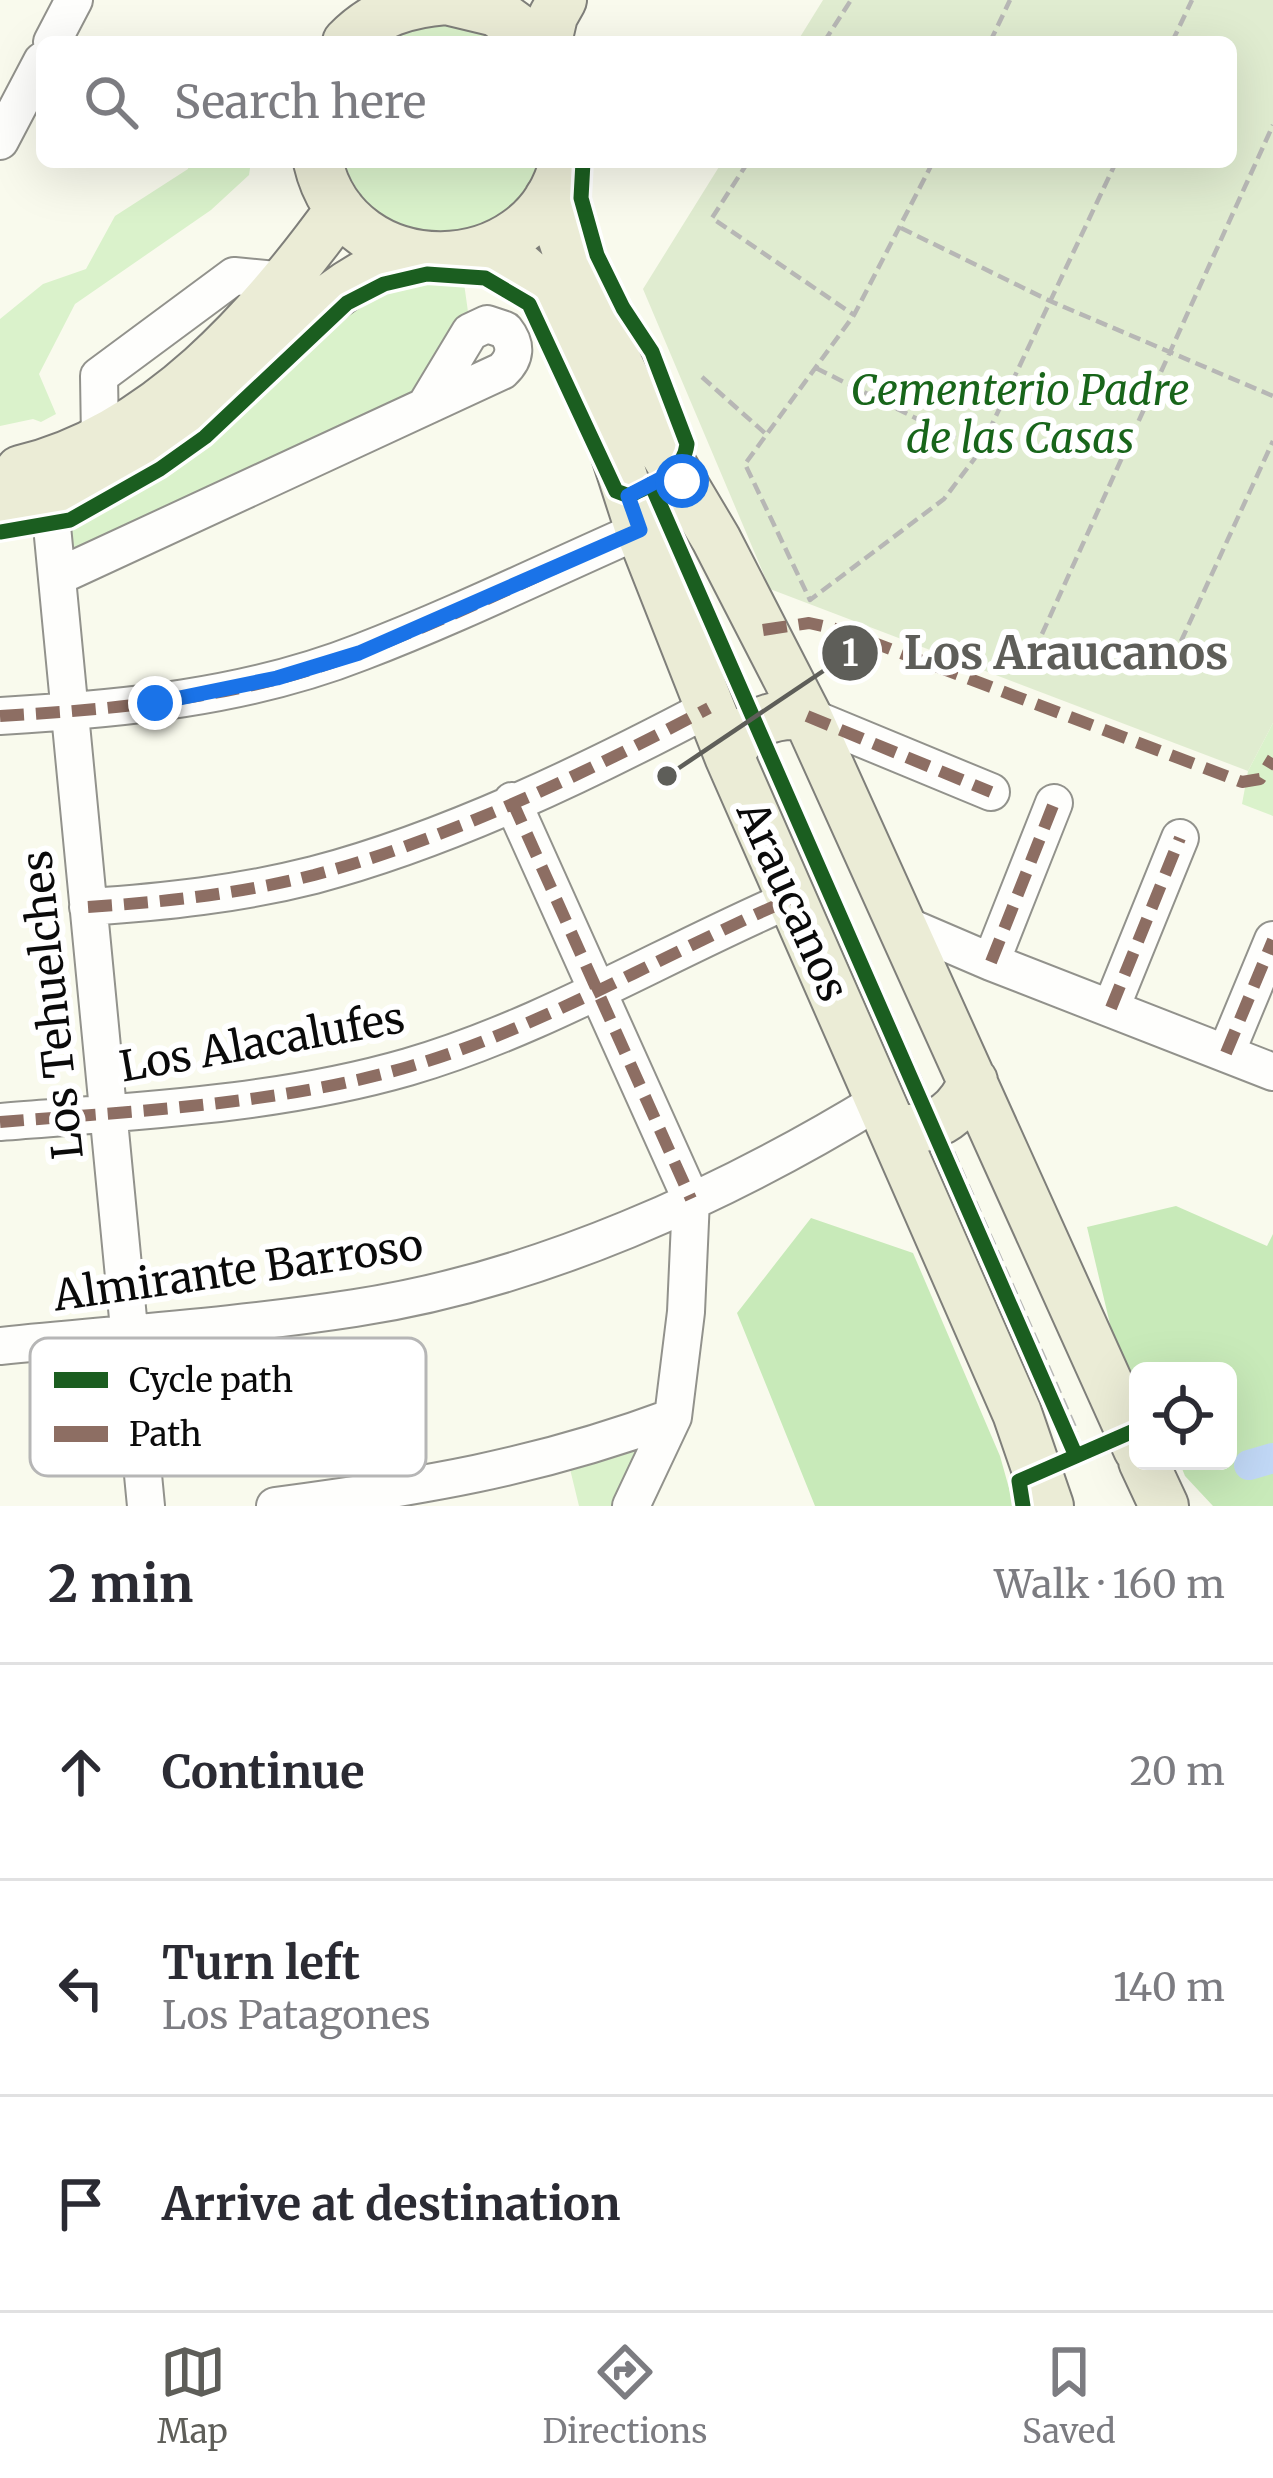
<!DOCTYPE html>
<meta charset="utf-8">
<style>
body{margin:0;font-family:Merriweather,serif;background:#f2f2f3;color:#2b2b33}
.controls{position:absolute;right:36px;bottom:36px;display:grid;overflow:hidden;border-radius:18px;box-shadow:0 12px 48px #0002}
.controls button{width:108px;height:108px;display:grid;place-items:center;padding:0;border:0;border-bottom:3px solid #e1e1e2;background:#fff;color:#2b2b33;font:60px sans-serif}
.stop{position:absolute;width:36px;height:36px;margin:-27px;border:9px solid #1a73e8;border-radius:50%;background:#fff}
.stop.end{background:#1a73e8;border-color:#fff;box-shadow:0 3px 12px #0008}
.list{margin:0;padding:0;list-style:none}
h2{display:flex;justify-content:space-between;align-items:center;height:156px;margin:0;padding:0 48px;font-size:51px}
h2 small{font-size:39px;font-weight:400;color:#7c7c81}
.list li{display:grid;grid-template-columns:78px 1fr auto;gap:36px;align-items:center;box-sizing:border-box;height:216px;padding:0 48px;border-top:3px solid #e1e1e2}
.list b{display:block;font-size:45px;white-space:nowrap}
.list p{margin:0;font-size:39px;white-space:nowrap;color:#7c7c81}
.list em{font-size:39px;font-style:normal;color:#7c7c81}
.icon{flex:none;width:66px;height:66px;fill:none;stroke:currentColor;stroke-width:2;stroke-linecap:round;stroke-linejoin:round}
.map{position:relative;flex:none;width:1273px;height:1506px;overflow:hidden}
.search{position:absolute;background:#fff;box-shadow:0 12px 48px #0002;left:36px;right:36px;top:36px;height:132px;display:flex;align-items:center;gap:30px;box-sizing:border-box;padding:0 42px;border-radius:18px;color:#7c7c81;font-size:45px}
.sheet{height:804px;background:#fff}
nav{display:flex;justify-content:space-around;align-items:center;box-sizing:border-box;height:168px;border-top:3px solid #e1e1e2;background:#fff;font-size:33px;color:#7c7c81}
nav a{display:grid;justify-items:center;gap:6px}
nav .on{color:#5e5e59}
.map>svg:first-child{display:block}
.green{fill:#daf2cb}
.forest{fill:#c8eab9}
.cemetery{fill:#e0ecd0}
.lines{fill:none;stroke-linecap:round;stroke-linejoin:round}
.canal{stroke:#c1d8f6;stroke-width:30}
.minor-casing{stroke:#92928c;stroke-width:40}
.major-casing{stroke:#7f7f7a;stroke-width:52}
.path{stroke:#b7b7b5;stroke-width:4.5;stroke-dasharray:12 6;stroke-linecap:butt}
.minor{stroke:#fefefc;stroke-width:36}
.major{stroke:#ebecd6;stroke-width:48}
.quiet{stroke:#8d6e63;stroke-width:12;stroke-dasharray:24 12;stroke-linecap:butt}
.cycleway-casing{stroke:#fff;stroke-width:22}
.cycleway{stroke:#1b5e20;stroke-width:15}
.route{stroke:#1a73e8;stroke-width:15}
.labels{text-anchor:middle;stroke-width:12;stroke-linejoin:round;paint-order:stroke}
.park-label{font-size:42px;font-style:italic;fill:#18651a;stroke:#fff}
.street-label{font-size:42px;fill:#0a0a0a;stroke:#fff}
.key{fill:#fff;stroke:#b6b6b6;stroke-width:3}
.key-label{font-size:33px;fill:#0a0a0a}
.leader{fill:none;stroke:#5e5e59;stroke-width:4.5}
.callout-dot{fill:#5e5e59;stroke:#fff;stroke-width:4.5}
.mark-label{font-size:36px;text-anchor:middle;font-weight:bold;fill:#fff}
.callout-label{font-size:45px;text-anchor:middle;font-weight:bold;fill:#5e5e59;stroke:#fff;stroke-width:12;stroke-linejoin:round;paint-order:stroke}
</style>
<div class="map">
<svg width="1273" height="1506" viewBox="0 0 1273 1506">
<rect width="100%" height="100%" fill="#f9faed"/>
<path class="green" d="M452,19l60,23h-131l35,-18z
M189,162h62l-2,13 -38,35 -136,94 -36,70 17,40 -15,8 -8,-3 -33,7v-107l43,-35 43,-15 29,-53 73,-47z
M344,162h206l-56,66c-21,2 -46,9 -68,8 -38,-2 -71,-40 -82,-74z
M402,272l61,4 6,43 -55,85 -351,161 -3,-65z
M1273,723v93l-31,-12 6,-33z
M651,1442l-30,64h-42l-9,-37z"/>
<path class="forest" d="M1176,1206l91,40 6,-12v272h-60l-28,-30 -6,-15h49v-90h-90v27l-15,-19 -36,-152z
M811,1218l102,35 87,203 14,50h-199l-78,-193z"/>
<path class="cemetery" d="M823,0h450v723l-25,48 -478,-182 -127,-300 79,-127h509v-120h-434z"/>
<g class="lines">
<path class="canal" d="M1249,1465l24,-7"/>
<g class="minor-casing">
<path id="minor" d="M52,42l22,-42
M0,141l42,-80
M100,439l-1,-63 135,-100 51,5
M49,495l97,1011
M57,577l445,-206c14,-13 15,-26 3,-41l-18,-6 -17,8 -44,73
M0,716c122,-7 247,-19 361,-64 94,-36 186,-81 279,-122
M807,716l184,76
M512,801l179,398 -5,113 -13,105 -42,89
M88,907c76,-5 151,-13 226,-32 133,-35 274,-103 395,-167
M900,923l91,39 282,110
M991,962l63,-159
M1111,1008l69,-170
M1226,1053l47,-113
M0,1122c135,-11 276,-17 408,-55 134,-39 257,-114 385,-169
M0,1346c118,-12 238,-20 355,-38 184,-28 368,-112 525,-208
M275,1506c144,-19 261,-38 398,-89"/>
</g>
<g class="major-casing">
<path id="major" d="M446,0l50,12 41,30
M347,42c28,-29 60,-39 99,-42
M547,42l6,-26 9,-16
M318,162c29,126 216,125 246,0
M549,198l19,57 73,158 75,126 91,177 331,733
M490,248l21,11 22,19 36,59 39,94 32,99 89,226 288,657 32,93
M20,470c136,-32 242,-153 320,-261
M0,506c86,-16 165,-54 229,-114 58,-53 105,-115 183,-137
M729,756c16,-32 43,-45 78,-40
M892,1128c38,6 67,-12 81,-47
M1143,1461l21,45"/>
</g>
<path class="path" d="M824,42l27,-42
M990,42l20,-42
M1172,42l20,-42
M748,162l-36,56 142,97
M933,162l-79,153 -109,149 65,136 134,-101 34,-45 138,-292
M901,228l149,73 223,95
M816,368l163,82
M702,377l65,58
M1042,634l231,-509
M1166,674l107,-233
M779,757l145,330
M953,1152l124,280"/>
<use href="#minor" class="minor"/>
<use href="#major" class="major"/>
<path class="quiet" d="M763,630l46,-7 31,7 402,152 18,-3 13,-21
M0,716c122,-7 247,-19 361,-64 94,-36 186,-81 279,-122
M807,716l184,76
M512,801l179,398
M88,907c76,-5 151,-13 226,-32 133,-35 274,-103 395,-167
M991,962l63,-159
M1111,1008l69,-170
M1226,1053l47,-113
M0,1122c135,-11 276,-17 408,-55 134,-39 257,-114 385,-169"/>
<g class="cycleway-casing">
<path id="cycleway" d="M651,484l425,972
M0,532l70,-12 90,-51 45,-32 142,-134 37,-19 43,-10 58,4 44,26 87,187 13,5c25,-13 54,-21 58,-52l-35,-92 -29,-44 -26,-53 -16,-57 2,-36
M1023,1506l-4,-25 119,-52"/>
</g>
<use href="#cycleway" class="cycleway"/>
</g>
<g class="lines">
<path class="route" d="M155,703l122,-25 82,-25 281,-123 -12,-34 48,-25 6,10"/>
</g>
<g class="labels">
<g class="park-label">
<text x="1020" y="405">Cementerio Padre<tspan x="1020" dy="48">de las Casas</tspan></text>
</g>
<g class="street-label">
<text transform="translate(793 901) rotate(66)" y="15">Araucanos</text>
<text transform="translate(52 1005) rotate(-96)" y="15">Los Tehuelches</text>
<text transform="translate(262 1042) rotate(-10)" y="15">Los Alacalufes</text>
<text transform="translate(238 1270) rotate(-8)" y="15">Almirante Barroso</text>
</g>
</g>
<rect x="30" y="1338" width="396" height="138" rx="18" class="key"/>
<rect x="54" y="1372" width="54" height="16" fill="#1b5e20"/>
<rect x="54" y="1426" width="54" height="16" fill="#8d6e63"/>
<g class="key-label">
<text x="129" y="1392">Cycle path</text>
<text x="129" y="1446">Path</text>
</g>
<path class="leader" d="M667 776L850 653"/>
<g class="callout-dot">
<circle cx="667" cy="776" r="12"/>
<circle cx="850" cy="653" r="30"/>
</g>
<g class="mark-label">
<text x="850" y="666">1</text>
</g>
<g class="callout-label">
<text x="1066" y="669">Los Araucanos</text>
</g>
</svg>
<div class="controls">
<button><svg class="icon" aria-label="locate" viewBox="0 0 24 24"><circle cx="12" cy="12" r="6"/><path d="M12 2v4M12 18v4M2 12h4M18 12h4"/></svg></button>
</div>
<div class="stop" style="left:682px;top:481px"></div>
<div class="stop end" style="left:155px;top:703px"></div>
<div class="search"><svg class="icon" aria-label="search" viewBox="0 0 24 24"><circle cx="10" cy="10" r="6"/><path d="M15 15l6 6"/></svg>Search here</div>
</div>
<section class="sheet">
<h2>2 min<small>Walk · 160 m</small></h2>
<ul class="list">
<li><svg class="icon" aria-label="ahead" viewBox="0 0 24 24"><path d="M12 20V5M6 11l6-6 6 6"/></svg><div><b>Continue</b></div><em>20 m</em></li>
<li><svg class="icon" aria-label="left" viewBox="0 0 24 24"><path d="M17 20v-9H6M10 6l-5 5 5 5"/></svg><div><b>Turn left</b><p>Los Patagones</p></div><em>140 m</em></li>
<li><svg class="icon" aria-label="arrive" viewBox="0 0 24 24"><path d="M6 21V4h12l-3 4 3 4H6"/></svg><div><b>Arrive at destination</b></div></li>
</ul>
</section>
<nav>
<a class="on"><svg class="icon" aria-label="map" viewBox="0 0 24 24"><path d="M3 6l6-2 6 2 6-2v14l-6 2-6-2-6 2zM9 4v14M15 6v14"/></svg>Map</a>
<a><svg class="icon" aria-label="directions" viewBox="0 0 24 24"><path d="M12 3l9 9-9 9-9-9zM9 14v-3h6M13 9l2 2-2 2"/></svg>Directions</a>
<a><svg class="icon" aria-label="saved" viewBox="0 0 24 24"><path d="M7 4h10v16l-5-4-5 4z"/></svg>Saved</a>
</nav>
